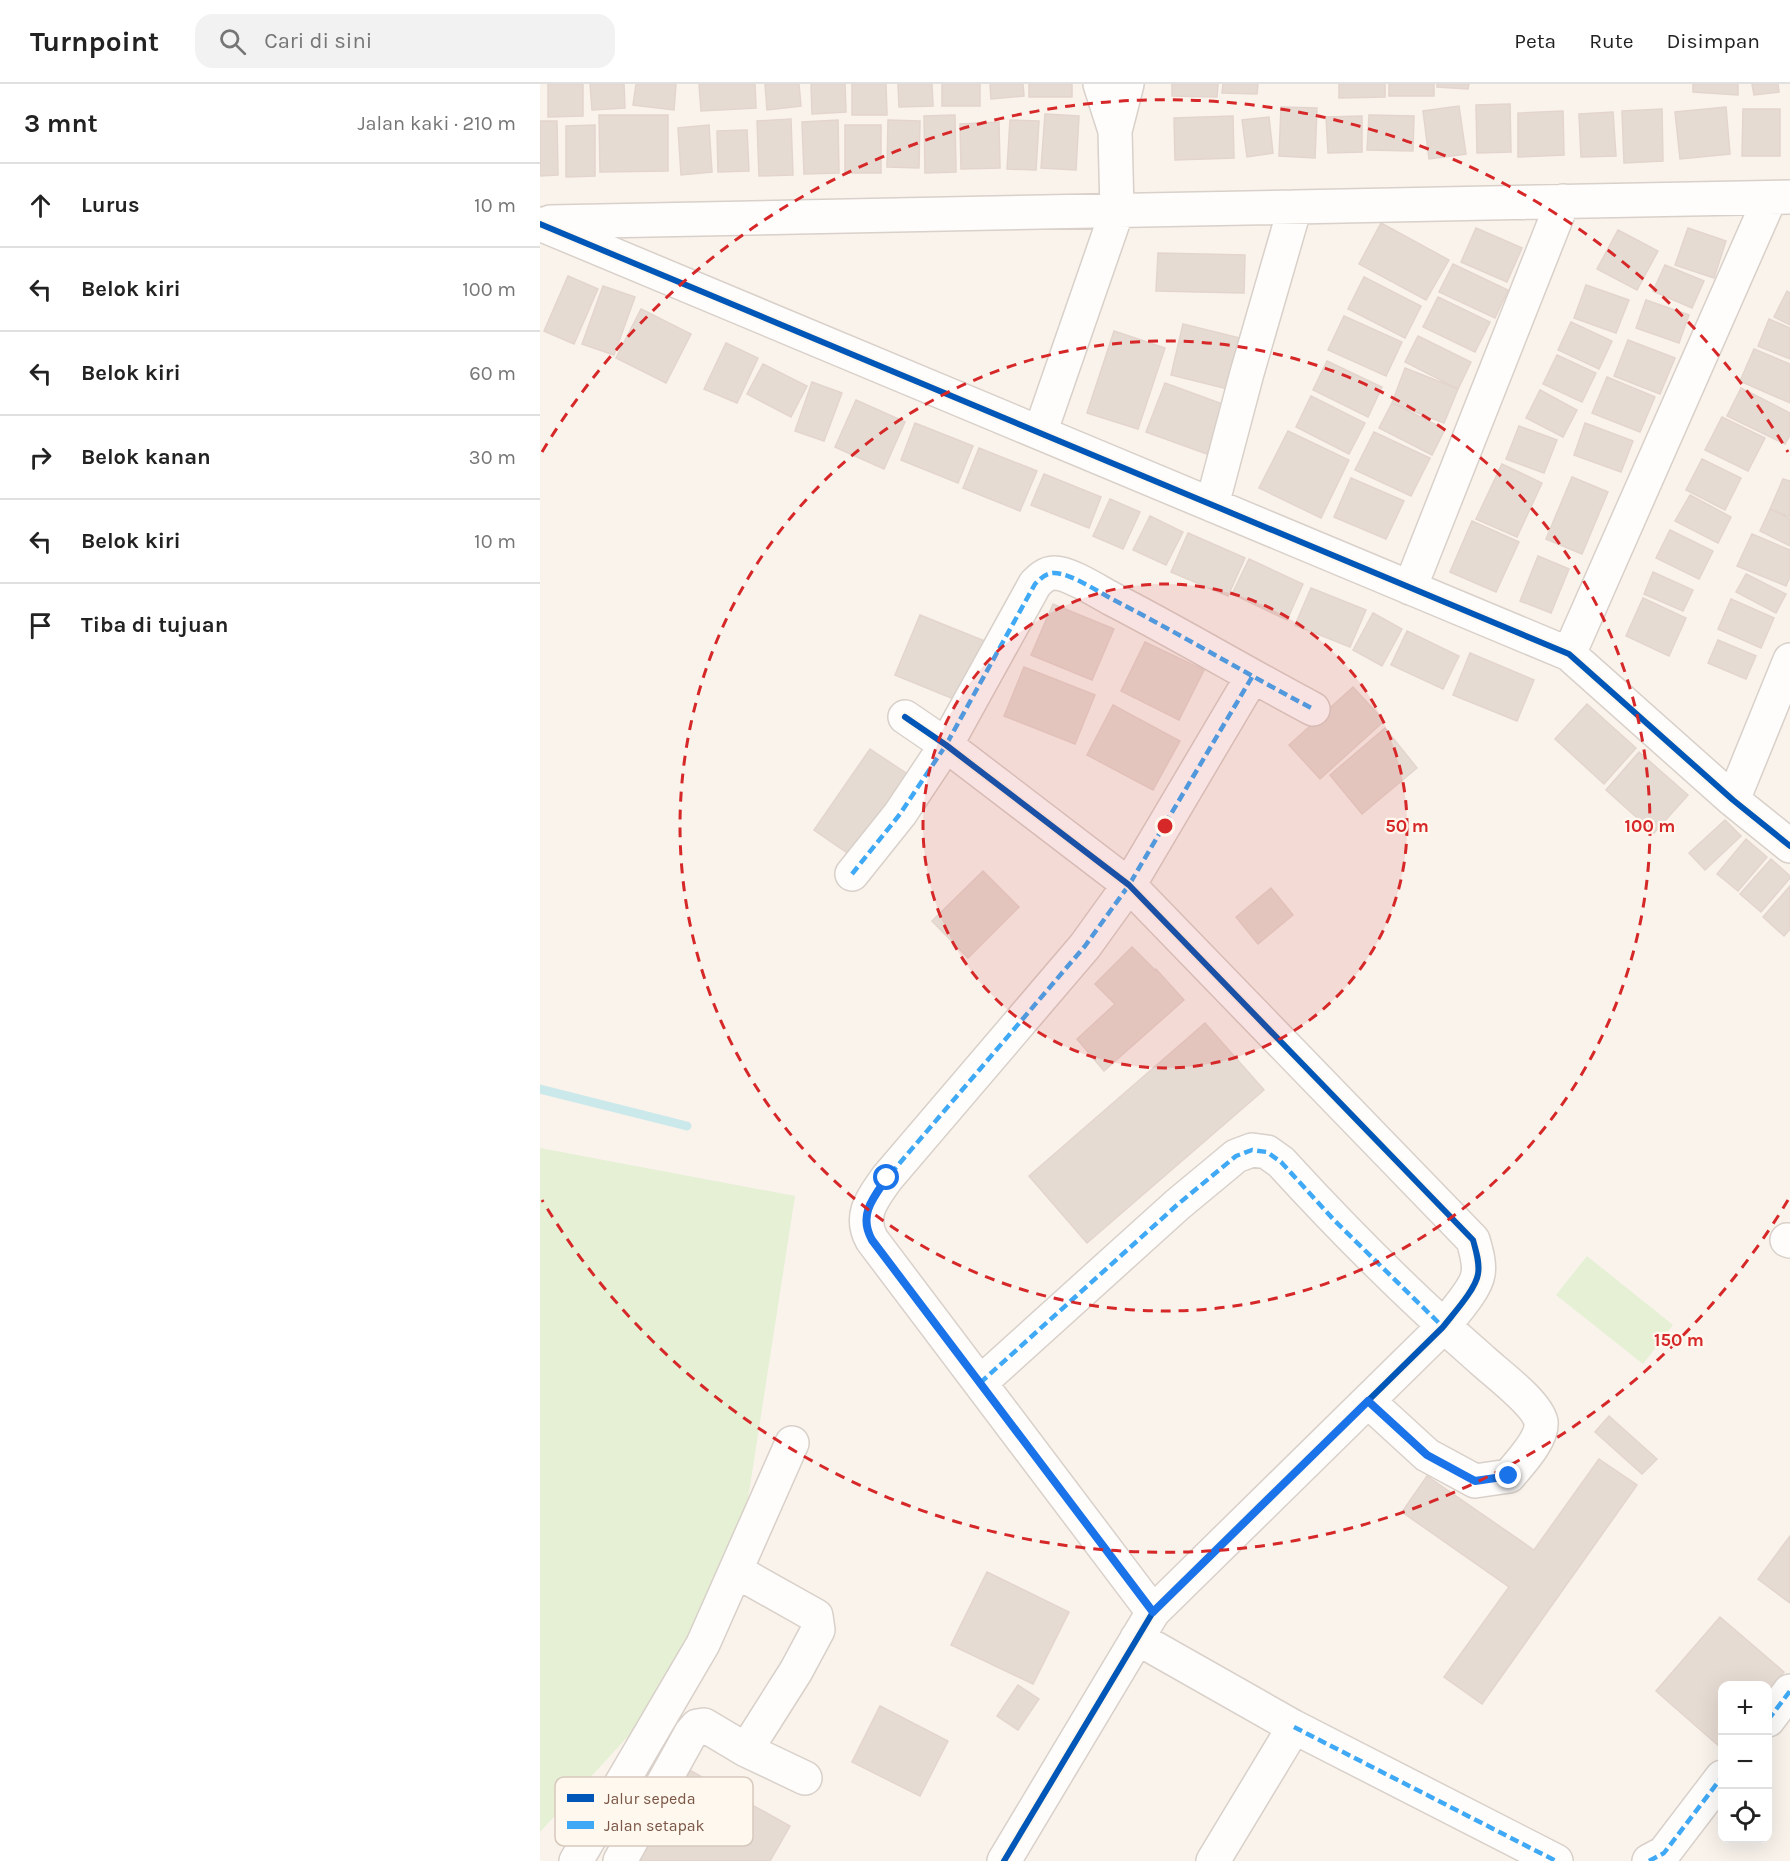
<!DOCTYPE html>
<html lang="id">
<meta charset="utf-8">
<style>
body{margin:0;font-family:Karla,sans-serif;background:#f2f2f2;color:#222}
.controls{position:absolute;right:18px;bottom:18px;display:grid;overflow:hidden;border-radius:12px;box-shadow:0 6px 24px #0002}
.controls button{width:54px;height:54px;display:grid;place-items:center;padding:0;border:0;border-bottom:2px solid #e0e0e0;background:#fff;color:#222;font:30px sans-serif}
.stop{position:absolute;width:18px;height:18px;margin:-14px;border:4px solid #1a73e8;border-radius:50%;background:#fff}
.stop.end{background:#1a73e8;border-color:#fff;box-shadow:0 2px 6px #0008}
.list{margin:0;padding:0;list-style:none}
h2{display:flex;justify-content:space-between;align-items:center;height:78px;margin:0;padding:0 24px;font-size:26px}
h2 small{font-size:20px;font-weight:400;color:#767676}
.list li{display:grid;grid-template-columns:39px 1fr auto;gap:18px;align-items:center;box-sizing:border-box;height:84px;padding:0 24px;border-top:2px solid #e0e0e0}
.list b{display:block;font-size:22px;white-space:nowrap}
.list em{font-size:20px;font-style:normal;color:#767676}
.icon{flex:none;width:33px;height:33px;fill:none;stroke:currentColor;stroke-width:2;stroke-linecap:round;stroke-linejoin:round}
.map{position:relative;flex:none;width:1250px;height:1777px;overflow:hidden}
header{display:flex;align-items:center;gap:36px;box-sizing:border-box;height:84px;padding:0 30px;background:#fff;border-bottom:2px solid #e0e0e0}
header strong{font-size:28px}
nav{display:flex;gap:33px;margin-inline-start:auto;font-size:21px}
.search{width:420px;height:54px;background:#f2f2f2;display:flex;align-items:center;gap:15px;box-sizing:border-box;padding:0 21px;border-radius:18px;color:#767676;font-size:22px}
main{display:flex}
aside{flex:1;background:#fff}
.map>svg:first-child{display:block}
.green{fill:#e6f0d5}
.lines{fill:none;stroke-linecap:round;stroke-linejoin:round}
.stream{stroke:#cbe9eb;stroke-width:9}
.building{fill:#e6dbd3;stroke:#e3d5cd;stroke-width:1.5}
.minor-casing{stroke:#d8d0c9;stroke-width:36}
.minor{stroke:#fefdfc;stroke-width:33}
.quiet{stroke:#3fa9f5;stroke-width:4.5;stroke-dasharray:9 4.5;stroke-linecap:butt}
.cycleway-casing{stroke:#fff8ee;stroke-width:10}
.cycleway{stroke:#0057b8;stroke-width:6}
.route{stroke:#1a73e8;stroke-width:8}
.ring{fill:none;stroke:#d62828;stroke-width:3;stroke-dasharray:10 8}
.key{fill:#fff8ee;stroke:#d7c8bc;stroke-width:1.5}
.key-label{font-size:16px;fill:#7b5747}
.centre{fill:#d62828;stroke:#fff8ee;stroke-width:3}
.ring-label{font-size:18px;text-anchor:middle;font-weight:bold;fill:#d62828;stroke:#fff8ee;stroke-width:4.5;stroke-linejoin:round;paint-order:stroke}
</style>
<header>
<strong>Turnpoint</strong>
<div class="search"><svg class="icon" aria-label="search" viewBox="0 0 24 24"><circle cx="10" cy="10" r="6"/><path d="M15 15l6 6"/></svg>Cari di sini</div>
<nav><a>Peta</a><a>Rute</a><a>Disimpan</a></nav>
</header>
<main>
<aside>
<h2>3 mnt<small>Jalan kaki · 210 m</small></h2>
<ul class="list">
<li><svg class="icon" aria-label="ahead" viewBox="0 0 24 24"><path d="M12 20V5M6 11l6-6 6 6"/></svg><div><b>Lurus</b></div><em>10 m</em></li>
<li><svg class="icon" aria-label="left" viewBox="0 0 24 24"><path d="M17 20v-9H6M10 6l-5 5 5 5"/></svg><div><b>Belok kiri</b></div><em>100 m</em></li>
<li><svg class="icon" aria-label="left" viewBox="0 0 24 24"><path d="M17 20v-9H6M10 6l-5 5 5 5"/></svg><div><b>Belok kiri</b></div><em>60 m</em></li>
<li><svg class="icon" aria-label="right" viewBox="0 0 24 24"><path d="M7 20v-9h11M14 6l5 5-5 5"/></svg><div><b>Belok kanan</b></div><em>30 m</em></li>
<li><svg class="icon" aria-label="left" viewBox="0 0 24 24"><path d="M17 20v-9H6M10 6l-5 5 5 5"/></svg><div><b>Belok kiri</b></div><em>10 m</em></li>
<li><svg class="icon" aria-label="arrive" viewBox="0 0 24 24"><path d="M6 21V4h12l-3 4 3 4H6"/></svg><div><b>Tiba di tujuan</b></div></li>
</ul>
</aside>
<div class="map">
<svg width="1250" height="1777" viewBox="0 0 1250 1777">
<rect width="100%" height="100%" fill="#f9f3ec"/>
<path class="green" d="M0,1064l255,48 -67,432 -188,204z
M1047,1172l86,69 -30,39 -87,-69z"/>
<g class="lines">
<path class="stream" d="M0,1005l147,37"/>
</g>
<path class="building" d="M8,0h35v32l-35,1z
M50,0h34l1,24 -33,2z
M96,0h40l-2,26 -41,-5z
M159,0h56l1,24 -55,3z
M225,0h34l2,22 -34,4z
M271,0h34l1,28 -34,2z
M312,0h34l1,31h-35z
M358,0h34l1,22 -34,1z
M402,0h38v22h-38z
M450,0h33l1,12 -33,3z
M489,0h43v13h-43z
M632,0h46l-1,13 -45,-1z
M683,0h35l-1,10 -35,-1z
M799,0h46v13l-46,1z
M849,0h45v12h-45z
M897,0h32l-1,5 -31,-2z
M1153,0h45v11l-45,-3z
M1212,0h26l1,8 -25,3z
M970,20l1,48 -34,1 -1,-48z
M919,22l7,48 -37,5 -6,-48z
M741,23l36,1 -2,50 -36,-2z
M1186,23l4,47 -50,5 -5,-47z
M1122,25l1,52 -39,2 -2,-52z
M1203,25h37v47h-38z
M1023,27l1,44 -46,2v-44z
M1073,28l3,44 -35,1 -2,-43z
M505,30l34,2 -3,54 -35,-2z
M59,31h69v56l-68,1z
M415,31l1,57 -31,1 -1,-57z
M829,31l45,1 -1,35 -46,-1z
M693,32l1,42 -59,2 -1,-42z
M822,32v36l-34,1 -2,-36z
M729,33l4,36 -26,4 -5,-37z
M251,35l2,56 -34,1 -2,-55z
M298,36l1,53 -35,1 -2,-52z
M348,36l32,1 -1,47 -32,-1z
M470,36l29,1 -3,49 -29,-1z
M0,37h17l1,54 -18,1z
M459,38l1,46 -39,1 -1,-45z
M55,41v51l-29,1v-51z
M169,41l3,47 -31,3 -3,-47z
M305,41h36v48h-36z
M207,46l2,41 -31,1 -1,-41z
M841,139l68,37 -23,40 -67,-36z
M936,144l46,20 -15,34 -46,-20z
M1148,144l38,13 -12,37 -39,-13z
M1078,146l40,21 -21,39 -40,-21z
M618,169l87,2 -1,38 -88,-2z
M913,180l55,26 -13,28 -56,-26z
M1125,181l39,16 -12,27 -39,-17z
M28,192l30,13 -24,55 -30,-13z
M824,193l57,29 -16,32 -57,-29z
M1046,201l43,15 -13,33 -42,-15z
M63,202l32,11 -21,58 -32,-11z
M1247,207l3,2v32l-16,-8z
M898,213l52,25 -15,30 -52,-25z
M1106,216l43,15 -10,28 -43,-15z
M101,225l50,25 -25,49 -50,-25z
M804,232l58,26 -16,34 -58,-26z
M1229,235l21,9v31l-32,-13z
M1031,238l41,19 -13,28 -41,-19z
M643,240l61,15 -12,51 -61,-15z
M574,247l51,17 -27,81 -51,-16z
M878,252l53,26 -13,27 -53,-27z
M1088,256l47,18 -15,36 -46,-18z
M186,259l32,15 -21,45 -33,-14z
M1214,265l36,15v39l-50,-22z
M1017,271l39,18 -14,29 -39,-18z
M787,277l55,26 -14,30 -55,-27z
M223,280l44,22 -16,31 -44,-23z
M865,284l53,21 -14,34 -52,-20z
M1067,293l48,20 -15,35 -48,-19z
M272,298l30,11 -18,48 -29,-10z
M625,299l60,22 -18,49 -61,-22z
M1201,304l49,25v22l-5,9 -58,-28z
M1000,306l37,20 -14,27 -37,-19z
M771,312l54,27 -16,31 -53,-27z
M316,316l49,22 -21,47 -49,-22z
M852,319l53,26 -13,26 -53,-27z
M1182,333l43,21 -17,33 -43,-21z
M375,339l58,23 -15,37 -57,-23z
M1045,339l48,18 -12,31 -47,-17z
M979,342l38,14 -13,33 -38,-14z
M748,347l61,29 -28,58 -62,-30z
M834,348l56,26 -19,38 -56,-26z
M439,364l58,23 -17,40 -57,-23z
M1162,375l39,19 -16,32 -39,-20z
M962,380l40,19 -25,54 -41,-18z
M504,390l57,23 -12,31 -58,-23z
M1032,393l36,15 -26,62 -36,-15z
M811,394l53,23 -18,38 -52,-22z
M1243,395l7,2v36l-20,-8z
M1150,411l41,22 -13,26 -43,-22z
M570,415l30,13 -17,37 -30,-13z
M1230,425l20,10v27l-30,-15z
M610,432l33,16 -17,33 -33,-15z
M932,437l47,21 -23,50 -46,-20z
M1130,446l43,21 -14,28 -43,-21z
M648,449l57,25 -17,38 -57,-24z
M1212,450l38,16v27l-4,9 -49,-20z
M998,472l31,13 -18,44 -31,-12z
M709,475l54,25 -16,36 -55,-26z
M1113,488l40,18 -10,21 -39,-17z
M1206,490l40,20 -10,19 -40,-21z
M771,504l55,22 -16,37 -55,-22z
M1103,514l43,20 -17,38 -43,-20z
M1191,515l43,19 -13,30 -43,-19z
M513,520l61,25 -22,51 -61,-25z
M833,529l29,16 -20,37 -29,-16z
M380,531l67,27 -26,60 -66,-27z
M867,547l52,25 -16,33 -52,-24z
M1178,556l38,16 -10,23 -38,-16z
M605,558l59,28 -25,50 -58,-29z
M930,569l64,27 -17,41 -64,-26z
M484,583l71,28 -20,49 -71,-28z
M813,603l31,34 -64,58 -31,-34z
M1047,620l49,44 -32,36 -49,-45z
M573,621l67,36 -27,49 -66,-35z
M845,644l32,40 -55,46 -32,-39z
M330,665l42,28 -56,82 -42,-29z
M1099,668l49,43 -34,38 -48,-43z
M1185,736l16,16 -36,34 -16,-17z
M1206,755l21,18 -29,34 -21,-17z
M1231,775l19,17v2l-29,34 -21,-18z
M443,787l36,36 -51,51 -36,-37z
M1250,802v43l-6,7 -21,-19z
M731,804l22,27 -35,29 -22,-27z
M592,863l23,23 1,-1 28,31 -80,71 -27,-32 38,-35 -20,-20z
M665,939l59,67 -177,153 -58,-67z
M1069,1332l48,43 -15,15 -47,-42z
M1059,1375l38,26 -155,219 -38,-27 65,-90 -107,-75 25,-36 107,74z
M1250,1452v67l-32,-24z
M447,1488l82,40 -36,72 -82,-39z
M1180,1533l64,55 -16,19v-5h-46v57l-2,4 -64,-56z
M478,1601l21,14 -21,31 -21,-14z
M340,1622l68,35 -28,55 -68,-34z
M144,1683l106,59 -20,35h-139z"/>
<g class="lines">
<g class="minor-casing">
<path id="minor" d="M560,0l15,47
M10,138l1240,-25
M0,140l1029,430 164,146 57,46
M500,349l77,-222 -2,-80 12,-47
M672,421l35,-132 48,-166
M870,504l153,-387
M1029,570l201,-456
M365,633l41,28 183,140 344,355c3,11 7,23 5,34 -2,15 -25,40 -35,53l-290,285 -149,249
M1193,716l57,-140
M312,790l48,-60 46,-69 89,-161c5,-5 11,-11 19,-11 16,0 43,18 58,26 68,35 133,74 201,110
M1247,1156l3,1
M440,1299l197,-178 59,-49 16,-6 15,2 14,10c64,70 130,136 201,198 15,14 55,43 59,62 2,17 -22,42 -32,54l-34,5 -48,-26 -59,-54
M196,1487l80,45 2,14 -22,41 -50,79
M613,1528l-281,-372c-14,-25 1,-42 15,-62l198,-232 44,-61 123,-208
M597,1554l157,89 262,134
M1228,1636l22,-29
M36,1777l127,-217 89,-201
M80,1777l71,-128 6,-7 7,-1 42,25 59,28
M673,1777l81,-134
M1109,1777l15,-8 58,-76"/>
</g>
<use href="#minor" class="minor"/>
<path class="quiet" d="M312,790l48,-60 46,-69 89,-161c5,-5 11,-11 19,-11 16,0 43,18 58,26 68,35 133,74 201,110
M440,1299l197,-178 59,-49 16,-6 15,2 14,10 53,58 109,107
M613,1528l-281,-372c-14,-25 1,-42 15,-62l198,-232 44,-61 123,-208
M1228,1636l22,-29
M754,1643l262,134
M1109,1777l15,-8 58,-76"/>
<g class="cycleway-casing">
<path id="cycleway" d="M0,140l1029,430 164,146 57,46
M365,633l41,28 183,140 344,355c3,11 7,23 5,34 -2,15 -25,40 -35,53l-290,285 -149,249"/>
</g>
<use href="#cycleway" class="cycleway"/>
</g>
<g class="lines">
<path class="route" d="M347,1094c-14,20 -29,37 -15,62l281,372 215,-211 59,54 48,26 34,-5"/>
</g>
<circle cx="625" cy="742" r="242" fill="#d62828" fill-opacity=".12"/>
<g class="ring">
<circle cx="625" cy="742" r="242"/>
<circle cx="625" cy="742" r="485"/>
<path d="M1248 1116A727 727 0 0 1 2 1116M2 368A727 727 0 0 1 1248 368"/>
</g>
<rect x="15" y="1693" width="198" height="69" rx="9" class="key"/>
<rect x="27" y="1710" width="27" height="8" fill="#0057b8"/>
<rect x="27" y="1737" width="27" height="8" fill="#3fa9f5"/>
<g class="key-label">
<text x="64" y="1720">Jalur sepeda</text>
<text x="64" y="1747">Jalan setapak</text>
</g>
<circle cx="625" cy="742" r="9" class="centre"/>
<g class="ring-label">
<text x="867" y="748">50 m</text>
<text x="1110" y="748">100 m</text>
<text x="1139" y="1262">150 m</text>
</g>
</svg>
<div class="controls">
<button>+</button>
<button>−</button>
<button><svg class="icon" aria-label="locate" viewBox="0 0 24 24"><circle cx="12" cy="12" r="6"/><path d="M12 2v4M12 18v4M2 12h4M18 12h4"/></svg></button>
</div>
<div class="stop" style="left:347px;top:1094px"></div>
<div class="stop end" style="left:969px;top:1392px"></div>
</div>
</main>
